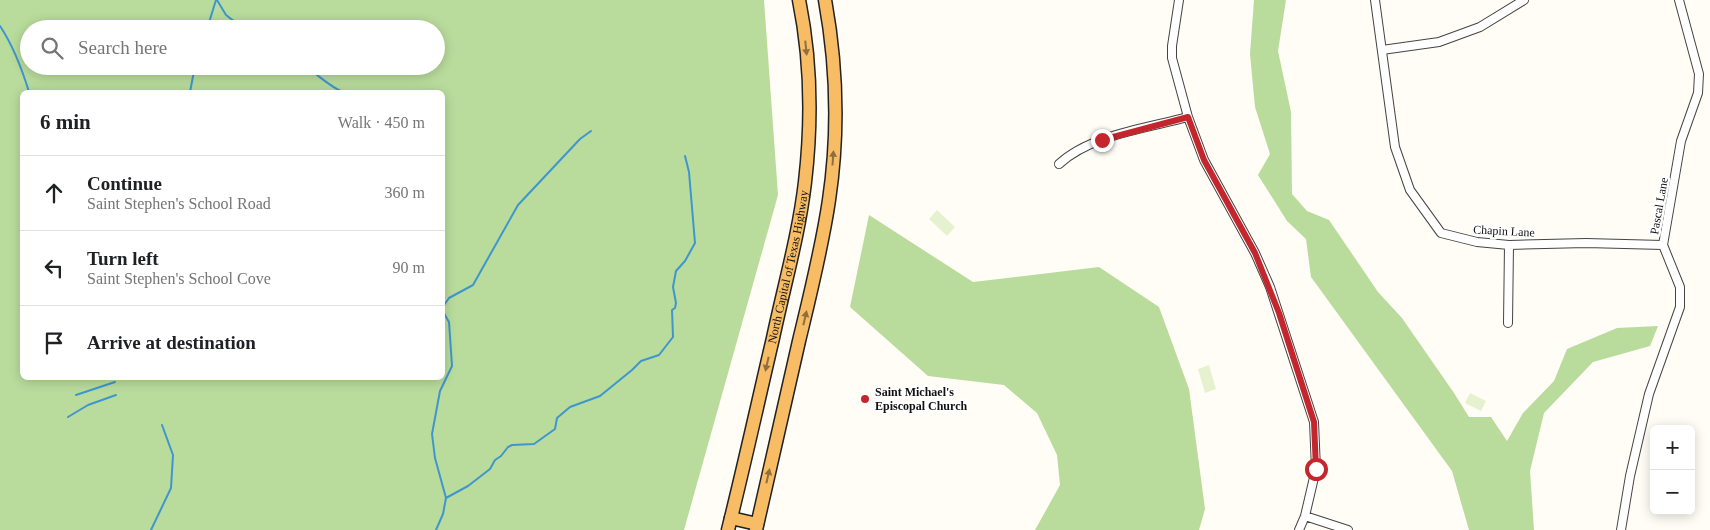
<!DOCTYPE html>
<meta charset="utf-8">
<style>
body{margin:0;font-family:Georgia,serif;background:#f2f2f2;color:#202124}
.controls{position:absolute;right:15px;bottom:15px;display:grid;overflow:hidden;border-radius:8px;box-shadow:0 2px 12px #0003}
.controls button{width:45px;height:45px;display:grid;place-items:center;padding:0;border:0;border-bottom:1px solid #e0e0e0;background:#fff;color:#202124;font:25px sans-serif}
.stop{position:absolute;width:15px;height:15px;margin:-11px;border:4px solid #c4262e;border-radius:50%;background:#fff}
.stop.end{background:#c4262e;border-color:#fff;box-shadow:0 1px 5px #0008}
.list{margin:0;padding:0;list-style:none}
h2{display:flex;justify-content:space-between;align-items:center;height:65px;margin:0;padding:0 20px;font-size:21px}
h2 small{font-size:16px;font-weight:400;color:#757577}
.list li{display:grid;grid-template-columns:32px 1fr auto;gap:15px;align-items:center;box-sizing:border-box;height:75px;padding:0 20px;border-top:1px solid #e0e0e0}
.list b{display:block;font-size:19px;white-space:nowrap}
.list p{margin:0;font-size:16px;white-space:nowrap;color:#757577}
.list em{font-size:16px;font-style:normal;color:#757577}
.icon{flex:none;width:28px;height:28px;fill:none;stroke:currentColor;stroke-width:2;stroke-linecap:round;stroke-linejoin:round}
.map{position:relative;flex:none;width:1710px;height:530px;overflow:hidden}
.search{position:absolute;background:#fff;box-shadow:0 2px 12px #0003;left:20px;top:20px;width:425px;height:55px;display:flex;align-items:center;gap:12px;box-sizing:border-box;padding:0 18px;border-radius:28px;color:#757577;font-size:19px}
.panel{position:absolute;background:#fff;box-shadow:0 2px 12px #0003;left:20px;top:90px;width:425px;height:290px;border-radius:8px}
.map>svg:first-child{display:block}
.forest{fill:#b9dc9c;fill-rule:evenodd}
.pitch{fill:#e6f2cf}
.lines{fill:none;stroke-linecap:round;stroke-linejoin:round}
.stream{stroke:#3f96cf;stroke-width:2}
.minor-casing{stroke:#444;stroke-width:10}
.trunk-casing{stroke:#222;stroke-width:15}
.minor{stroke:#fff;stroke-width:8}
.trunk{stroke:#f7bc64;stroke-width:12}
.oneway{fill:#906f3f}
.route{stroke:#c4262e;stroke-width:6}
.poi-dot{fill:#c4262e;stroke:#fff;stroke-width:2}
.labels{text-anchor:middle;stroke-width:5;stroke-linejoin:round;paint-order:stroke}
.street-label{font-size:12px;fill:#111;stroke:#fff}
.poi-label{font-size:12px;font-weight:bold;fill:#111;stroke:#fff;text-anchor:start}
</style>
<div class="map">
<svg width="1710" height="530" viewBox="0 0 1710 530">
<rect width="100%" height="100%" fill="#fffdf5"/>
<path class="forest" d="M0,0h764l14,195 -94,335h-684zM29,29h407v37h-407zM442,92v286h-420v-286z
M1254,0h32l-8,51 13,61 1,82 15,17 22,9 49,72 24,26 52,75 15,24h22l16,24 16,-28 31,-32 13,-32 50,-21 41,-2 -8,20 -57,16 -49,51 -14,58 4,59h-65l-17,-59 -141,-194 -5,-38 -19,-18 -29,-46 12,-21 -15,-47 -5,-53z
M869,215l104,67 126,-15 60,40 30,82 16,120 -6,21h-164l25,-45 -3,-30 -20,-42 -33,-28 -76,-9 -78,-69z"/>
<path class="pitch" d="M937,210l18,17 -8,9 -18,-17z
M1209,365l7,24 -11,4 -7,-24z
M1470,393l16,8 -5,10 -16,-8z"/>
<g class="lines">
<path class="stream" d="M217,0l9,15 18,14
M0,26c14,21 22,43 29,66
M207,29l9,-29
M304,66c14,8 24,20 39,26
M190,92l5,-26
M442,308l7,-10 24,-13 45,-80 62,-66 11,-8
M76,395l39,-13
M68,417l20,-12 28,-10
M446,498l22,-12 22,-17 5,-9 6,-4 7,-9 4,-2 22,-1 21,-15 2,-11 13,-11 30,-11 32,-26 9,-9 18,-6 14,-18 -1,-27 3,-2 1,-5 -3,-16 3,-16 9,-10 10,-18 -6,-71 -4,-16
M151,530l20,-42 2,-33 -11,-30
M436,530l7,-16 3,-16 -11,-40 -3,-24 8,-43 12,-25 -3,-44 -7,-12"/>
<g class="minor-casing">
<path id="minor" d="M1179,0l-7,46v12l16,59 16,43 51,93 15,34 44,135 2,47 -11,47 -6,14
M1375,0l20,147 15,43 31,43 36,9 32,3 77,-2 77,2
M1382,50l57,-8 41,-15 44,-27
M1059,164c31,-29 88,-36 129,-47
M1508,323l1,-78
M1305,516l43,14
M1621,530l9,-54 19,-82 31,-87v-20l-17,-42 18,-104 17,-48 1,-19 -20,-74"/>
</g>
<g class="trunk-casing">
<g id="trunk">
<path d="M731,518l26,6"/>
<path id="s1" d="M728,530c16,-64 30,-128 45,-192 11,-52 26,-104 32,-156 7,-60 6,-123 -6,-182"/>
<path d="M756,530c14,-63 29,-126 43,-189 11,-46 23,-93 30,-141 10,-67 8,-134 -4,-200"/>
</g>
</g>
<use href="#minor" class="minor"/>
<use href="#trunk" class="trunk"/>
</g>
<defs><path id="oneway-solid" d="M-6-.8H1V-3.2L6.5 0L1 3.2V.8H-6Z" transform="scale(1.25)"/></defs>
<g class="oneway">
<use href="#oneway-solid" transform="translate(806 48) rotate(84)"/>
<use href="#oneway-solid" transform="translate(833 158) rotate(-86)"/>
<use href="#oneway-solid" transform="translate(805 318) rotate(-77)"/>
<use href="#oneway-solid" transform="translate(767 364) rotate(103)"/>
<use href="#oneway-solid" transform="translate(768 476) rotate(-77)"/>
</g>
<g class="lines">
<path class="route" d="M1102,140l86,-23 16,43 51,93 24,60 35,109 2,47"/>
</g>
<circle class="poi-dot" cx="865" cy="399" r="5"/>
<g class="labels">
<g class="street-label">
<text transform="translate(1659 206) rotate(-80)" y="4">Pascal Lane</text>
<text transform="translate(1504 231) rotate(3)" y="4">Chapin Lane</text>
<text dy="4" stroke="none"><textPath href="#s1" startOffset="270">North Capital of Texas Highway</textPath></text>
</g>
<g class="poi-label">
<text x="875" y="396">Saint Michael's<tspan x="875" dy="14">Episcopal Church</tspan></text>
</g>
</g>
</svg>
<div class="controls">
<button>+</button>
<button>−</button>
</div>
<div class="stop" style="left:1316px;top:469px"></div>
<div class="stop end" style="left:1102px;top:140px"></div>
<div class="search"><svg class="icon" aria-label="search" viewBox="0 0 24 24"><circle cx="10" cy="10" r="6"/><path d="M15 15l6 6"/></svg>Search here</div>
<section class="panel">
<h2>6 min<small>Walk · 450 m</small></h2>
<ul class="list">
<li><svg class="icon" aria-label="ahead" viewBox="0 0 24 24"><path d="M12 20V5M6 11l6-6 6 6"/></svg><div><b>Continue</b><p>Saint Stephen's School Road</p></div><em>360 m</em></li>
<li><svg class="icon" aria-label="left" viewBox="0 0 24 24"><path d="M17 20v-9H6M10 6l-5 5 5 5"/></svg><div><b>Turn left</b><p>Saint Stephen's School Cove</p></div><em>90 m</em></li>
<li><svg class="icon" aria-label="arrive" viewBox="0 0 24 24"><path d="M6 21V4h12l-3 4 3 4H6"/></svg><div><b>Arrive at destination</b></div></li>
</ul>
</section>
</div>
